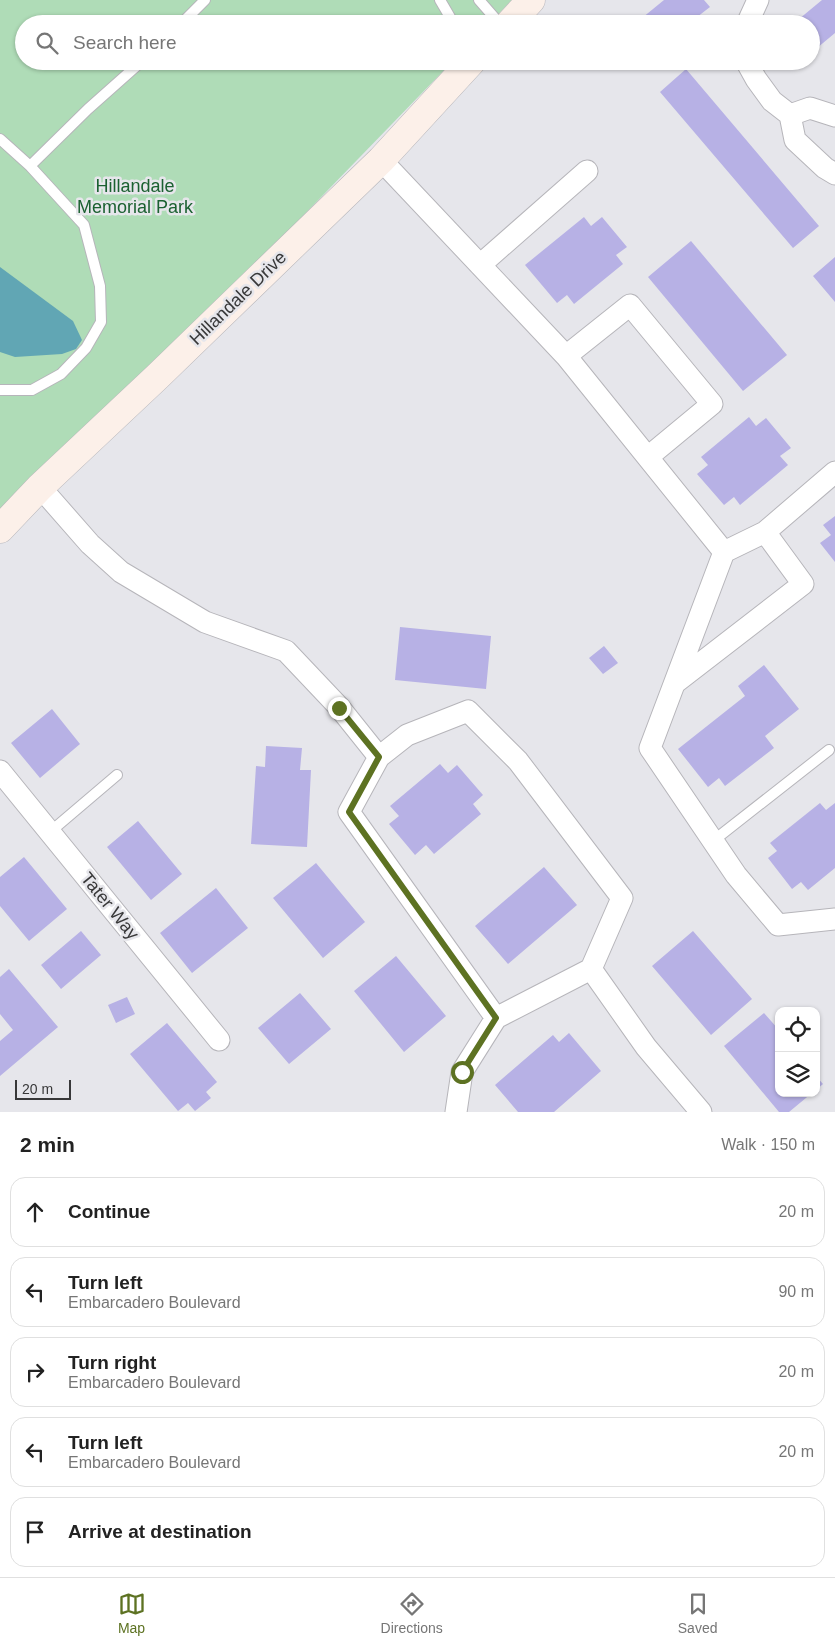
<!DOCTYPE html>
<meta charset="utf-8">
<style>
body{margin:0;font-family:Arial,sans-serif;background:#f2f2f2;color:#222}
.controls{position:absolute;right:15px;bottom:15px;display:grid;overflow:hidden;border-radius:10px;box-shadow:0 1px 4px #0004}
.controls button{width:45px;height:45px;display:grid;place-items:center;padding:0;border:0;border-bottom:1px solid #e0e0e0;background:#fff;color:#222;font:25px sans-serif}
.scale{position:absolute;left:15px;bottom:12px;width:56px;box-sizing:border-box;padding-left:5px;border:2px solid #383839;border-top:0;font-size:14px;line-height:18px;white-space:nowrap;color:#383839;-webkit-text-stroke:4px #e6e6eb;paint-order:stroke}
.stop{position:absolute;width:15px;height:15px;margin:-11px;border:4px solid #5d7222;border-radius:50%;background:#fff}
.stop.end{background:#5d7222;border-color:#fff;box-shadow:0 1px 5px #0008}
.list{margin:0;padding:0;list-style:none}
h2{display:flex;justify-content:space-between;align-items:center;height:65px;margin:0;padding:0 20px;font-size:21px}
h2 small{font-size:16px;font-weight:400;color:#767676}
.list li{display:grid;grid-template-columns:32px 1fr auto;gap:15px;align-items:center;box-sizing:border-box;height:70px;margin:0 10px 10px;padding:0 10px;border:1px solid #e0e0e0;border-radius:15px}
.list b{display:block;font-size:19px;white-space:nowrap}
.list p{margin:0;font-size:16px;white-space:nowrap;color:#767676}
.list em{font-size:16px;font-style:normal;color:#767676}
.icon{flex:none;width:28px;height:28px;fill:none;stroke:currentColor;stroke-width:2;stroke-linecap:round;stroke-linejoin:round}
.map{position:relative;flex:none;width:835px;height:1112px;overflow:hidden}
.search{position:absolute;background:#fff;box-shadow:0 1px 4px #0004;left:15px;right:15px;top:15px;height:55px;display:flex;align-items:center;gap:12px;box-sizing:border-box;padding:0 18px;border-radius:28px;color:#767676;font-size:19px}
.sheet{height:465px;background:#fff}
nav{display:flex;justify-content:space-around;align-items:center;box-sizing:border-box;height:70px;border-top:1px solid #e0e0e0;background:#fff;font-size:14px;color:#767676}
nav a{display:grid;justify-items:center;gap:2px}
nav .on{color:#5d7222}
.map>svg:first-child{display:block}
.green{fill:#afdcb7}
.water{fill:#61a6b4}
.building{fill:#b7b1e5}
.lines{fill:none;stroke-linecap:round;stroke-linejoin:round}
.service-casing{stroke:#b6b5ba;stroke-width:12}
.minor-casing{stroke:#b6b5ba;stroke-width:23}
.secondary-casing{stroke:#b6b5ba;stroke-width:29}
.service{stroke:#fff;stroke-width:10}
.minor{stroke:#fff;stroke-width:21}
.secondary{stroke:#fcf0e9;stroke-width:28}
.route{stroke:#5d7222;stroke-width:6}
.labels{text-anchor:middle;stroke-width:5;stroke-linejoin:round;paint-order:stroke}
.park-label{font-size:18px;fill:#1b6131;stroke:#e6e6eb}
.street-label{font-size:18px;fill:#383839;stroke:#e6e6eb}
</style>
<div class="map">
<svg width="835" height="1112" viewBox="0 0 835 1112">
<rect width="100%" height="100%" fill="#e6e6eb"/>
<path class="green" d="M0,0h512l-23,24h-465v37h429l-219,226 -234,246z"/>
<path class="water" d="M0,267l73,54 9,19 -6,9 -14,5 -47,3 -15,-5z"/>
<path class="building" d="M664,0h40l6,7 -22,17h-42l-4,-6z
M822,0h13v33l-24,20v-29h-18z
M686,69l133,157 -26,22 -133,-156z
M584,217l7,9 11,-9 25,30 -11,8 7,9 -49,40 -7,-9 -10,8 -32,-38z
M691,241l96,114 -44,36 -95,-114z
M835,257v45l-22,-26z
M749,417l7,9 10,-8 25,30 -11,8 8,9 -48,40 -6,-8 -10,8 -27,-31 11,-9 -7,-8z
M835,516v46l-15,-19 11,-8 -8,-10z
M400,627l91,9 -5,53 -91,-9z
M604,646l14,17 -15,11 -14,-16z
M764,665l35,44 -34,27 9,12 -49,38 -6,-8 -11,9 -30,-38 67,-53 -7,-10z
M52,709l28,35 -40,34 -29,-35z
M266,746l36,2 -2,22h11l-4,77 -56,-3 5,-78 9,1z
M440,764l8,9 9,-8 26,30 -10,9 8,10 -47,40 -8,-9 -11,10 -26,-31 10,-8 -9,-10z
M820,803l6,7 9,-7v65l-27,22 -7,-8 -9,7 -24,-31 9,-7 -7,-8z
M138,821l44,53 -31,26 -44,-53z
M24,857l43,52 -38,32 -29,-35v-29z
M316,863l49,59 -42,36 -50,-60z
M544,867l33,38 -69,59 -33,-38z
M216,888l32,40 -56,45 -32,-40z
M81,931l20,24 -40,34 -20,-24z
M693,931l59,68 -41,36 -59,-69z
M396,956l50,60 -42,36 -50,-61z
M9,969l49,58 -58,49v-35l13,-11 -13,-16v-37z
M300,993l31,36 -42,35 -31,-36z
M127,997l8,17 -19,9 -8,-18z
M764,1013l15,17v63h33l-23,19h-10l-55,-66z
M167,1023l50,59 -11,10 5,6 -16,13 -7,-8 -10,8 -48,-57z
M569,1033l32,38 -47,41h-36l-23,-27 58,-50 6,7z
M816,1076l7,8 -7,6z"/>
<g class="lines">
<g class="service-casing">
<path id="service" d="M440,0l14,24
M479,0l21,24
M181,24l24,-24
M0,139l30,27
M0,390h32l29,-16 25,-26 15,-26 -1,-36 -16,-61 -54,-59 58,-57 54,-48
M50,832l67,-57
M713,841l116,-91"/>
</g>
<g class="minor-casing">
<path id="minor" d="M747,24l11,-24
M746,61l10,18 16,22 18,14 5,25 30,28 10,6
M790,115l20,-7 25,8
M381,160l185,196 158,196 -74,196 86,127 42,50 57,-6
M480,265l107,-94
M566,356l64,-51 82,99 -64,53
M40,487l50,57 31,28 84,50 81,29 53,56 40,50
M765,532l70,-60
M675,683l128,-99 -38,-52 -41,20
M468,711l50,50 104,137 -31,71 -95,49 -147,-206 30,-55 28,-22z
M0,771l219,269
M591,969l55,78 55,65
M456,1112l6,-40 34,-54"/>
</g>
<g class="secondary-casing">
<path id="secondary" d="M509,24l22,-24
M0,529l40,-42 118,-111 223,-216 91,-99"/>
</g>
<use href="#service" class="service"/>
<use href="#minor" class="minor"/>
<use href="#secondary" class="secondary"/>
</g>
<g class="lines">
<path class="route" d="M339,708l40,49 -30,55 147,206 -34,54"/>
</g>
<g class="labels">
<g class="park-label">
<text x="135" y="192">Hillandale<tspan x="135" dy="21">Memorial Park</tspan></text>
</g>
<g class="street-label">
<text transform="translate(238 298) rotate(-44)" y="6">Hillandale Drive</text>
<text transform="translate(110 906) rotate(51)" y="6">Tater Way</text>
</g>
</g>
</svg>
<div class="controls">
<button><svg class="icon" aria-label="locate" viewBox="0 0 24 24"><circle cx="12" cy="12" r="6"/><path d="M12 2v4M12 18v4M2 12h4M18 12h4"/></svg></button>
<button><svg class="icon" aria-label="layers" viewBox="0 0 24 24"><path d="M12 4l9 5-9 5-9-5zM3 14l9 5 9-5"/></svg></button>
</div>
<div class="scale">20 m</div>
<div class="stop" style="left:462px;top:1072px"></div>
<div class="stop end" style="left:339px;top:708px"></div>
<div class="search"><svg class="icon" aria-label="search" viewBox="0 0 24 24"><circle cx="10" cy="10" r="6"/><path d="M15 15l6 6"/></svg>Search here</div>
</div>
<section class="sheet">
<h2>2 min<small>Walk · 150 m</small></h2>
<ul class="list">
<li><svg class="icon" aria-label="ahead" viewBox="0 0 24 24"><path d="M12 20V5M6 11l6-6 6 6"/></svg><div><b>Continue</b></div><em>20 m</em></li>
<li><svg class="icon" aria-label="left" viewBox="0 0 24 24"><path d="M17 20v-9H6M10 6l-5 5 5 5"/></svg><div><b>Turn left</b><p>Embarcadero Boulevard</p></div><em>90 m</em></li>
<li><svg class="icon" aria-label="right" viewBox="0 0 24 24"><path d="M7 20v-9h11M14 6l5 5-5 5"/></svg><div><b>Turn right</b><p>Embarcadero Boulevard</p></div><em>20 m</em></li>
<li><svg class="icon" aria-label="left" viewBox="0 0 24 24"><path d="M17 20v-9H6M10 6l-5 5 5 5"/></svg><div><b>Turn left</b><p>Embarcadero Boulevard</p></div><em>20 m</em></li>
<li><svg class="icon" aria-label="arrive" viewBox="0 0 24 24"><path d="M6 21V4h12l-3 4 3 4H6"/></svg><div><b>Arrive at destination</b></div></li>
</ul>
</section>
<nav>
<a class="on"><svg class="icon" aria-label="map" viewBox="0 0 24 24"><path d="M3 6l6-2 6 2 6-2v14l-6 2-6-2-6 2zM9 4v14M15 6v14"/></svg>Map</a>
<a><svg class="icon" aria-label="directions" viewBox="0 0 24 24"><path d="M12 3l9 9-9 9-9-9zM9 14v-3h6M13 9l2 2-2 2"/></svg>Directions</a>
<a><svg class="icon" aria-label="saved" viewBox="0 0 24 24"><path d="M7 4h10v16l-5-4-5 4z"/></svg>Saved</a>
</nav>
